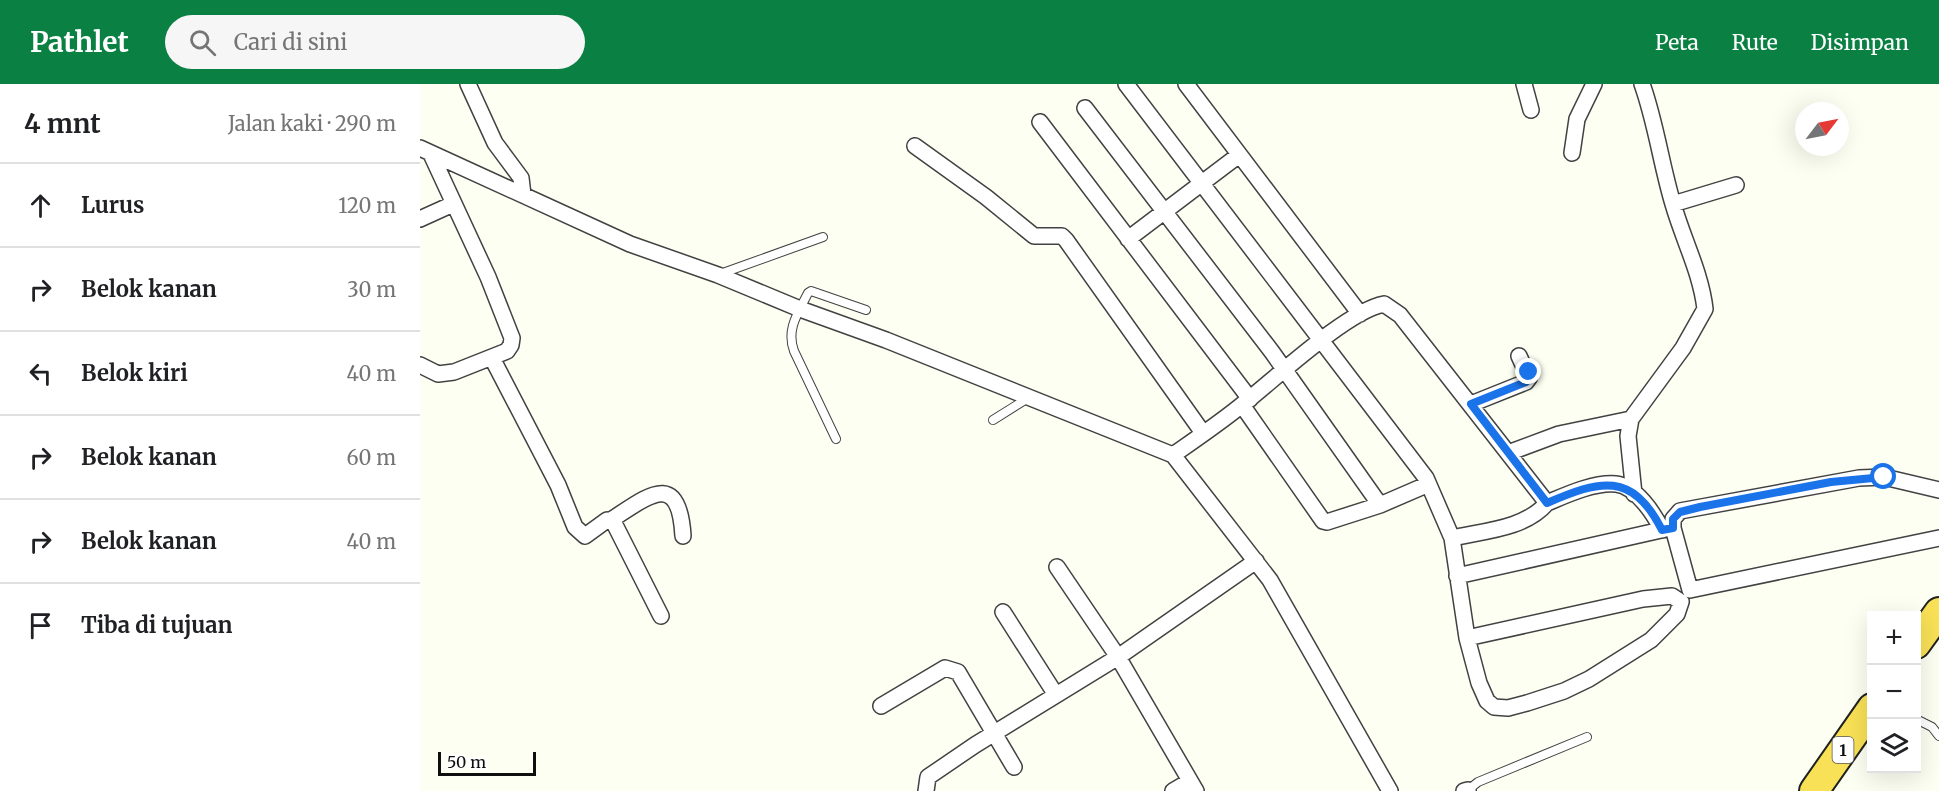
<!DOCTYPE html>
<html lang="id">
<meta charset="utf-8">
<style>
body{margin:0;font-family:Merriweather,serif;background:#f6f6f6;color:#202124}
.controls{position:absolute;right:18px;bottom:18px;display:grid;overflow:hidden;border-radius:0px;box-shadow:0 6px 24px #0002}
.controls button{width:54px;height:54px;display:grid;place-items:center;padding:0;border:0;border-bottom:2px solid #e0e0e0;background:#fff;color:#202124;font:30px sans-serif}
.compass{position:absolute;left:1375px;top:18px;width:54px;height:54px;border-radius:50%;background:#fff;box-shadow:0 6px 24px #0002;rotate:58deg}
.scale{position:absolute;left:18px;bottom:15px;width:98px;box-sizing:border-box;padding-left:6px;border:3px solid #0f0f0f;border-top:0;font-size:16px;line-height:21px;white-space:nowrap;color:#0f0f0f;-webkit-text-stroke:4px #fff;paint-order:stroke}
.stop{position:absolute;width:18px;height:18px;margin:-14px;border:4px solid #1a73e8;border-radius:50%;background:#fff}
.stop.end{background:#1a73e8;border-color:#fff;box-shadow:0 2px 6px #0008}
.list{margin:0;padding:0;list-style:none}
h2{display:flex;justify-content:space-between;align-items:center;height:78px;margin:0;padding:0 24px;font-size:26px}
h2 small{font-size:20px;font-weight:400;color:#757577}
.list li{display:grid;grid-template-columns:39px 1fr auto;gap:18px;align-items:center;box-sizing:border-box;height:84px;padding:0 24px;border-top:2px solid #e0e0e0}
.list b{display:block;font-size:22px;white-space:nowrap}
.list em{font-size:20px;font-style:normal;color:#757577}
.icon{flex:none;width:33px;height:33px;fill:none;stroke:currentColor;stroke-width:2;stroke-linecap:round;stroke-linejoin:round}
.map{position:relative;flex:none;width:1519px;height:707px;overflow:hidden}
header{display:flex;align-items:center;gap:36px;box-sizing:border-box;height:84px;padding:0 30px;background:#0b8043;color:#fff}
header strong{font-size:28px}
nav{display:flex;gap:33px;margin-inline-start:auto;font-size:21px}
.search{width:420px;height:54px;background:#f6f6f6;display:flex;align-items:center;gap:15px;box-sizing:border-box;padding:0 21px;border-radius:33px;color:#757577;font-size:22px}
main{display:flex}
aside{flex:1;background:#fff}
.map>svg:first-child{display:block}
.lines{fill:none;stroke-linecap:round;stroke-linejoin:round}
.lane-casing{stroke:#424242;stroke-width:10}
.street-casing{stroke:#424242;stroke-width:18}
.highway-casing{stroke:#202020;stroke-width:32}
.lane{stroke:#fff;stroke-width:8}
.street{stroke:#fff;stroke-width:15}
.highway{stroke:#f8e156;stroke-width:28}
.route{stroke:#1a73e8;stroke-width:8}
.labels{text-anchor:middle;stroke-width:6;stroke-linejoin:round;paint-order:stroke}
.shield{fill:#fff;stroke:#575757;stroke-width:1.5}
.shield-label{font-size:16px;font-weight:bold;fill:#0f0f0f}
</style>
<header>
<strong>Pathlet</strong>
<div class="search"><svg class="icon" aria-label="search" viewBox="0 0 24 24"><circle cx="10" cy="10" r="6"/><path d="M15 15l6 6"/></svg>Cari di sini</div>
<nav><a>Peta</a><a>Rute</a><a>Disimpan</a></nav>
</header>
<main>
<aside>
<h2>4 mnt<small>Jalan kaki · 290 m</small></h2>
<ul class="list">
<li><svg class="icon" aria-label="ahead" viewBox="0 0 24 24"><path d="M12 20V5M6 11l6-6 6 6"/></svg><div><b>Lurus</b></div><em>120 m</em></li>
<li><svg class="icon" aria-label="right" viewBox="0 0 24 24"><path d="M7 20v-9h11M14 6l5 5-5 5"/></svg><div><b>Belok kanan</b></div><em>30 m</em></li>
<li><svg class="icon" aria-label="left" viewBox="0 0 24 24"><path d="M17 20v-9H6M10 6l-5 5 5 5"/></svg><div><b>Belok kiri</b></div><em>40 m</em></li>
<li><svg class="icon" aria-label="right" viewBox="0 0 24 24"><path d="M7 20v-9h11M14 6l5 5-5 5"/></svg><div><b>Belok kanan</b></div><em>60 m</em></li>
<li><svg class="icon" aria-label="right" viewBox="0 0 24 24"><path d="M7 20v-9h11M14 6l5 5-5 5"/></svg><div><b>Belok kanan</b></div><em>40 m</em></li>
<li><svg class="icon" aria-label="arrive" viewBox="0 0 24 24"><path d="M6 21V4h12l-3 4 3 4H6"/></svg><div><b>Tiba di tujuan</b></div></li>
</ul>
</aside>
<div class="map">
<svg width="1519" height="707" viewBox="0 0 1519 707">
<rect width="100%" height="100%" fill="#fcfff1"/>
<g class="lines">
<g class="lane-casing">
<path id="lane" d="M300,190l103,-37
M573,336l35,-22
M416,355l-42,-88c-8,-22 4,-38 14,-58l3,-2 55,19
M1496,635l16,8 7,9
M1048,706l10,-8 109,-45"/>
</g>
<g class="street-casing">
<path id="street" d="M48,0l27,59 26,35 2,17
M706,0l300,394 26,60 15,100 12,45 8,18 7,6 14,1 19,-5 37,-12 25,-12 62,-39 26,-26 4,-12 -9,-6 -29,3 -176,39
M766,0l174,230
M1104,0l7,26
M665,24l187,244 108,153 44,-19 3,-4
M620,38l210,277
M495,62l71,51 48,39h28l4,4 137,193
M0,64l210,96 88,31 82,34 86,31 287,115 97,125 120,211
M1152,69l5,-34 17,-35
M1253,120l63,-19
M0,135l33,-15
M708,155l111,-84
M72,274l66,127 17,42 10,9 22,-16 7,3 47,93
M0,281l18,9 16,-2 53,-21 4,-6 1,-7 -24,-61 -57,-123
M1051,320l55,-22 3,-4 -10,-22
M822,321l81,116 4,1 53,-17
M1211,335l-3,17 6,58
M1088,369l51,-19 72,-15 52,-71 22,-39c-4,-36 -22,-70 -32,-105 -12,-40 -17,-81 -31,-120
M753,371c23,-16 48,-33 70,-51 32,-25 104,-93 141,-100l16,11 147,188c19,-8 47,-21 69,-19 20,2 38,30 46,46
M1519,406l-55,-13 -25,1 -179,33 -7,8v9l17,62 249,-52
M191,436c36,-23 68,-52 72,16
M1032,454c31,-7 73,-9 95,-35
M637,483l61,90 78,134
M1037,492l213,-48
M583,528l53,83
M461,622l64,-38 13,4 56,95
M506,707l2,-14 47,-32 143,-88 138,-96
M753,707l17,-10
M1044,707l4,-1"/>
</g>
<g class="highway-casing">
<path id="highway" d="M1496,560l23,-32
M1394,707l58,-83"/>
</g>
<use href="#lane" class="lane"/>
<use href="#street" class="street"/>
<use href="#highway" class="highway"/>
</g>
<g class="lines">
<path class="route" d="M1109,288l1,6 -4,4 -55,22 76,99c53,-23 85,-32 115,27l11,-2v-9l7,-7 20,-5 131,-25 53,-5"/>
</g>
<g class="labels">
<rect class="shield" x="1412.5" y="653" width="21" height="26" rx="4.5"/>
<g class="shield-label">
<text x="1423" y="672">1</text>
</g>
</g>
</svg>
<div class="controls">
<button>+</button>
<button>−</button>
<button><svg class="icon" aria-label="layers" viewBox="0 0 24 24"><path d="M12 4l9 5-9 5-9-5zM3 14l9 5 9-5"/></svg></button>
</div>
<svg class="compass" viewBox="-18 -18 36 36"><path d="M0-13l5 13h-10z" fill="#e53935"/><path d="M0 13l5-13h-10z" fill="#757577"/></svg>
<div class="scale">50 m</div>
<div class="stop" style="left:1464px;top:393px"></div>
<div class="stop end" style="left:1109px;top:288px"></div>
</div>
</main>
